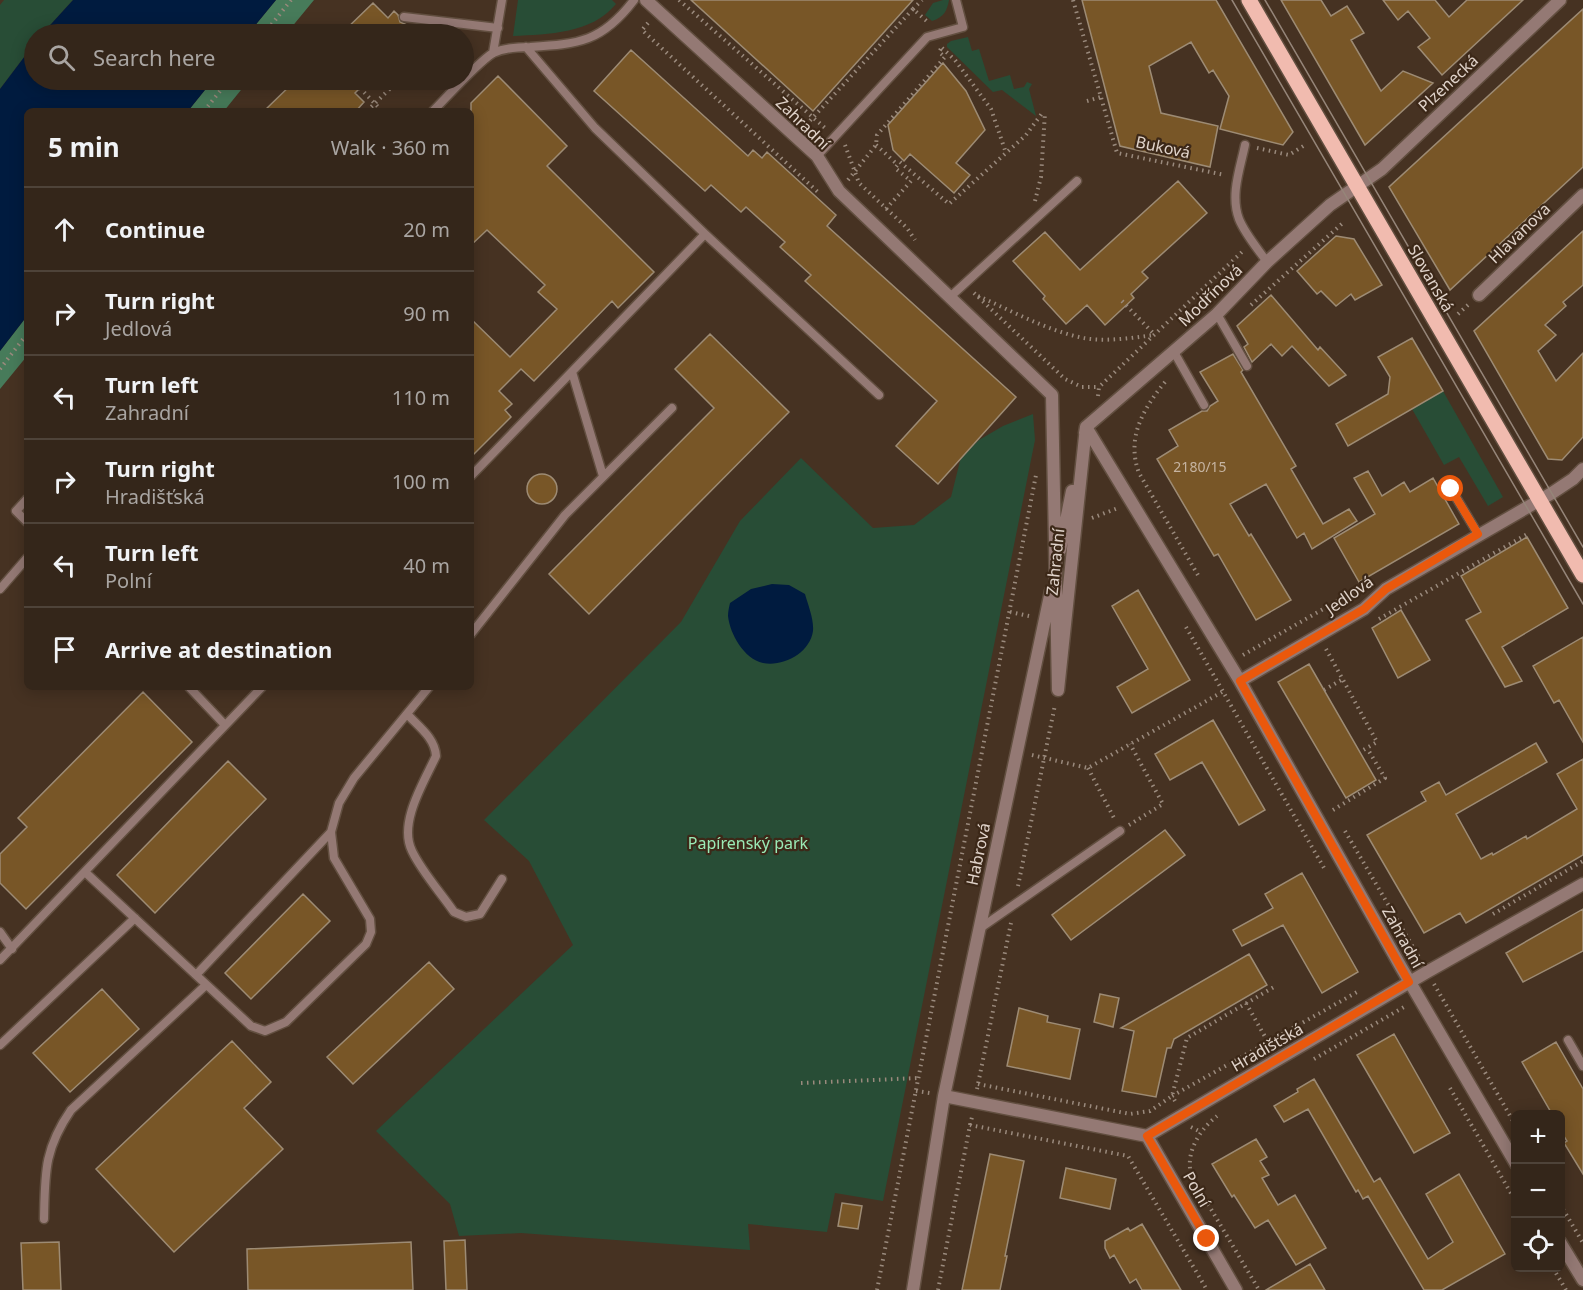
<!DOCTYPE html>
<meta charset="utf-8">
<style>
body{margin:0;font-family:"Noto Sans",sans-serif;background:#3c2e23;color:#f1f3f6}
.controls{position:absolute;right:18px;bottom:18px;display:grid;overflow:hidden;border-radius:9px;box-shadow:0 3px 15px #0003}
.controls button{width:54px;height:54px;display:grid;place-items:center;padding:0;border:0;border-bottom:2px solid #4e4339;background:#34261a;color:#f1f3f6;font:30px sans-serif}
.stop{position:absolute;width:18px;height:18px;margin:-14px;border:4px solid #ea580c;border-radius:50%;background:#fff}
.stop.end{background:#ea580c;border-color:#fff;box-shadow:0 2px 6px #0008}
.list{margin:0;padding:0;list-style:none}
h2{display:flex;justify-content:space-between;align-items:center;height:78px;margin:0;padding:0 24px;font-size:26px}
h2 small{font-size:20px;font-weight:400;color:#a9a5a2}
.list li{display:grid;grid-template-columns:39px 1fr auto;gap:18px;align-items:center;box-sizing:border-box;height:84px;padding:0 24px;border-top:2px solid #4e4339}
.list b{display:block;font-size:22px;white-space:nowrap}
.list p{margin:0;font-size:20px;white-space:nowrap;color:#a9a5a2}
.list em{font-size:20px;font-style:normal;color:#a9a5a2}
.icon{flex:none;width:33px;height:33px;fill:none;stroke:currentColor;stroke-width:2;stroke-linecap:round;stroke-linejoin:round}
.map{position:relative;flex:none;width:1583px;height:1290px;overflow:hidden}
.search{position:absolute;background:#34261a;box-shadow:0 3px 15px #0003;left:24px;top:24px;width:450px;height:66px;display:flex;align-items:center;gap:15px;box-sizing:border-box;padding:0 21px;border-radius:33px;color:#a9a5a2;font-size:22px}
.panel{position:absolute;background:#34261a;box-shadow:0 3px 15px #0003;left:24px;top:108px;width:450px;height:582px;border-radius:9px}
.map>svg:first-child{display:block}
.green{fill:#284d36}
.forest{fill:#477b5a}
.water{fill:#001b3f}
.building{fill:#785627;stroke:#9d8b74;stroke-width:1.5}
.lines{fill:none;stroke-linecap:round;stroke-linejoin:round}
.lane-casing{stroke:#624f40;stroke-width:11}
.street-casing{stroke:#624f40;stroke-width:15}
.primary-casing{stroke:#624f40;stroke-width:18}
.path{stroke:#9a8a7d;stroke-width:4;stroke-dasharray:1.5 4.5;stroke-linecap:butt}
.lane{stroke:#947974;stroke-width:8}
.street{stroke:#947974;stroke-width:12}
.primary{stroke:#f1bbaf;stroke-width:15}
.tram{stroke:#958579;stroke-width:1.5}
.route{stroke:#ea580c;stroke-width:8}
.labels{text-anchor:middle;stroke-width:4.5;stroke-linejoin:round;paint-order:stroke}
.number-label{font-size:14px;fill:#c6b4a1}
.street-label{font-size:16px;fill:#e0d3ca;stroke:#3c2818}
.park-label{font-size:16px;fill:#9aeab6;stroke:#3c2818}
</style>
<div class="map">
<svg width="1583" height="1290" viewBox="0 0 1583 1290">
<rect width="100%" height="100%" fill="#463222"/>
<path class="green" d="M4,0h69l-31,34h-8v10l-34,45v-84z
M518,0h94l4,4c-25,30 -67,30 -103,32z
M943,0h6c-2,11 -5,17 -17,21l-7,-6 8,-12z
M968,37l4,14 7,-2 10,32 21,-6 4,14 10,-2 3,-5 5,2 -3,5 7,27 -34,-26 -9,2 -46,-45v-3l4,-3z
M1443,391l60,106 -15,9 -29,-49 -15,8 -32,-56z
M1033,414l2,26 -152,761 -48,-8 -8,39 -79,-8 2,26 -229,-17 -62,3 -9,-32 -74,-73 197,-186 -44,-84 -45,-41 197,-198 59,-101 61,-63 72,70 41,-3 37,-28 10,-40 18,-17 24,-14z"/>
<path class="forest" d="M276,0h38l-28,34h-38z
M213,80h36l-25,31h-36z
M27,316v40l-27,33v-38z"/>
<path class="water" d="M73,0h203l-28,34h-206z
M34,44v36h179l-25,31h-161v205l-27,35v-262z
M772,584l17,1 16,9c3,11 9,25 8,37 -3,22 -30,36 -50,32 -19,-4 -33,-29 -35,-47 0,-4 1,-9 2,-13l21,-14z"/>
<path class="building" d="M691,0h222l-100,111z
M1082,0h134l77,132 -10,13 -63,-16 9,-33 -16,-26 -4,3 -18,-31 -42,24 12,47 57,13 -8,41 -90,-21z
M1281,0h40l10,16 16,-10 17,27 -13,7 30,51 22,-20 30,12 -68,62z
M1383,0h52l14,17 18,-17h56l-81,75 -24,-28 12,-9 -22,-27 -10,9z
M373,3l15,15 6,-7 4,4 2,7 7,3 -6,6 3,3h-63z
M1583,9v158l-133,123 -61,-103z
M631,50l117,106 5,-6 9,8 5,-6 69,63 -9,11 189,171 -78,87 -42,-38 41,-45 -132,-120 6,-6 -31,-28 5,-5 -39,-35 -5,5 -30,-27 -6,6 -111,-100z
M943,63l23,28 19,39 -29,33 14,12 -16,18 -44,-39 -6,7 -11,-11 -5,-25z
M498,76l69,70 -20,20 107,106 -36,36 -6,-7 -78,80 -13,-12 -22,22 13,13 -7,6 6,7 -40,40v-138l39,38 47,-48 -19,-17 7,-7 -58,-55 -16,15v-142z
M296,80h72l-13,13 9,9 -8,9h-92z
M1178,181l29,32 -65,59 6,6 -17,16 3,4 -29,27 -18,-20 -21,19 -23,-25 2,-3 -32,-35 32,-29 35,38z
M1583,231v54l-20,17 3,4 -21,19 11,10 -18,16 18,30 27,-28v84l-21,23 -14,-1 -74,-128z
M1336,236l18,3 28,46 -27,15 -4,-6 -15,12 -15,-15 -4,3 -20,-23z
M1271,295l47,55 2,-3 26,28 -17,11 -37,-40 -10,10 -11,-12 -19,18 -8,-15 4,-3 -11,-18z
M710,334l79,78 -200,202 -40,-40 165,-166 -39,-39z
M1412,338l31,53 -95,55 -12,-22 52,-30 2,-17 -12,-20z
M1233,354l10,16 -2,2 55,94 -5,3 32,55 26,-15 8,12 -45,28 -8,-16 -7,5 -31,-54 -36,20 19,32 2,-2 40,66 -35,20 -38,-66 -4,2 -57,-97 21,-13 -9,-16 33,-19h5l3,-5 8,-5 -18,-29z
M1368,471l14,25 22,-14 6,10 23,-14 26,46 -100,58 -25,-44 41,-24 -21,-36z
M527 489a15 15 0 1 1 30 0a15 15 0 1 1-30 0Z
M1527,537l41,71 -66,39 20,34 -17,6 -39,-67 15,-8 -20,-36z
M1138,590l52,90 -58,33 -15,-26 31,-18 -36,-63z
M1401,610l29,50 -32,18 -26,-50z
M1583,637v105l-24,-42 -5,3 -21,-37z
M1309,664l67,116 -30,18 -68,-116z
M143,692l49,50 -166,167 -26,-26v-29l27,-27 -9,-9z
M1213,720l52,90 -26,15 -37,-63 -32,18 -15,-26z
M1536,743l11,19 -91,52 25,45 11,-6 1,2 33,-19 1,3 50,-30 -20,-35 26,-15v96l-117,68 -6,-10 -36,20 -57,-98 59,-34 -5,-9 18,-10 7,13z
M228,761l38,38 -111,114 -38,-38z
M1165,830l20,25 -114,85 -19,-25z
M1302,873l56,99 -36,21 -39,-68 -41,21 -9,-16 40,-22 -8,-14z
M303,894l27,27 -79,78 -26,-26z
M1583,909v42l-60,31 -17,-29z
M1249,954l18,31 -93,54 -3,9h-4l-11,49 -34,-6 12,-60 -13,-3z
M429,962l25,27 -101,95 -26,-27z
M102,989l37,40 -69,63 -37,-39z
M1100,994l19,4 -6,29 -19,-5z
M1019,1008l29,8 -1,6 33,7 -10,50 -63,-13z
M1394,1034l56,99 -36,20 -57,-98z
M232,1041l39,41 -27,26 39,41 -109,103 -78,-83z
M1556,1042l27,47v85l-19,-31 3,-2 -7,-11v-16h-8l-30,-52z
M1314,1079l60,103 6,-4 48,81 25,-17 -27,-48 33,-20 46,80 -63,36h-18l-56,-94 -5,3 -5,-9 -2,2 -48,-83 -24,13 -10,-16 24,-14 -1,-3z
M1256,1139l11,18 -7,4 9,14 -7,3 16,27 17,-10 31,53 -30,17 -28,-45 -13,8 -21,-33 -2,2 -20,-33z
M990,1154l34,7 -19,95h2l-7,34h-38z
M1066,1168l50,11 -6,30 -50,-11z
M842,1203l20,3 -4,23 -20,-3z
M1142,1224l23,39 16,27h-39l-6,-11 -6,4 -16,-28 -4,3 -5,-10v-7l23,-13 2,3z
M465,1240l2,50h-21l-2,-49z
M59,1242l2,48h-38l-2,-47z
M411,1242l2,48h-165l-1,-41z
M1310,1264l15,26h-59z"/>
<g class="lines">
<g class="lane-casing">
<path id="lane" d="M404,17l94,11
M526,47l69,81 110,106 174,161
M493,53l9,-53
M433,111c15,-15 44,-48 60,-58 11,-5 25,-6 37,-6 49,-3 72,-5 104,-47
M1245,145c-5,24 -15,50 -6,74 6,15 19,30 28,43
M817,156l110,-119 36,-10 -7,-27
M950,297l127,-116
M1217,314l30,52
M1174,352l30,53
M572,372l31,104
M471,476l234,-242
M1451,489l27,45
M27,499l-11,12 11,11
M0,589l27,-31
M471,634l94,-119 107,-107
M189,687l36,38
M407,714c12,13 28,24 29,42 -12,26 -38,67 -24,95 10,21 29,42 42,61l12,5 14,-3 22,-35
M85,872l166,154 14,5 21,-9 80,-78 5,-12 -1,-13 -36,-61 -3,-26 8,-29 15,-25 75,-91
M979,929l141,-98
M0,932l12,17
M0,960l262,-273
M196,975l135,-143
M1568,1040l15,26
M0,1045l135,-127
M44,1219c1,-46 0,-70 27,-109l135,-125"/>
</g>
<g class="street-casing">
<path id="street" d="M646,0l171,156 22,35 213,204 6,295 28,-263 154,254 161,286 115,197
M1479,295l104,-100
M1085,433l1,-6 131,-113 50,-52 63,-57 52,-36 178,-169
M1060,550l12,-59
M1240,681l124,-72 22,-20 166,-96 21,-14 10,-10
M944,1096l203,40 280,-164 156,-88
M1147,1136l89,154
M1560,1242l23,38
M913,1290l31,-194 107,-505"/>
</g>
<g class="primary-casing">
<path id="primary" d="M1249,0l334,575"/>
</g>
<path class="path" d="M679,0l146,128
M1073,0l44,153 108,22
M913,9l9,-9
M648,23l-6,7 177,163
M264,34l27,-34
M942,48l13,12 36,49 15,44
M360,88l22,23
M1087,101l14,-4
M204,111l25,-31
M367,111l32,-31
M806,125l107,-116 16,14
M845,145l14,38 48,45 8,12
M876,145l22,20
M1257,148l32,7 16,-10
M848,180l28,-35 1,-10 68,-78 -6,-5 3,-5
M1035,201l6,-24 4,-65
M886,209l25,-28 -16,-13 5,-6 49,42 77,-69 17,-23
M974,293l91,86 17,8h17
M978,296c34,15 68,34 105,42 23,4 48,0 71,-3
M1122,301l33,34
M1251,305l93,-83
M1458,314l11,-10
M0,369l27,-35
M1165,382c-22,27 -39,56 -26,91l60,104
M1098,396l1,-9 145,-137
M1092,518l26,-10
M1010,612l19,4
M1379,619l150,-86
M1186,627l138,241
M1326,649l51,93 -17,10
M1243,655l122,-70
M1324,690l19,-11
M1032,755l56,13 136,-77
M1088,768l27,52
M1333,810l52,-32 -18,-30
M1129,825l34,-21 -33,-60
M1345,831l75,128
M1018,886l37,-181
M1493,914l90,-53
M1434,984l82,142
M1246,1003l22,39
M1314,1059l90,-52
M801,1083l118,-5
M978,1084l152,30 20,-3 22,-15 15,-58 87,-51
M1450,1088l66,114
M977,1089l34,-166
M916,1091l14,2
M1175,1101l-3,-5 187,-105
M970,1125l2,-8
M1191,1127l10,5
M1193,1180c-10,-24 5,-49 24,-64
M1205,1199l54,91
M1560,1204l23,39
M1553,1268l13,22
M877,1290l159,-815
M938,1290l32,-165 158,31 79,134"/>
<use href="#lane" class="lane"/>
<use href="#street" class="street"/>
<use href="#primary" class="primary"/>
<path class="tram" d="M1232,0l351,604
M1265,0l318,547"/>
</g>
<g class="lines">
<path class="route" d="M1207,1239l-60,-103 262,-154 -169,-301 124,-72 22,-20 92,-55 -27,-45"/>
</g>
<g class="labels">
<g class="number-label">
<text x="1200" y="472">2180/15</text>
</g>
<g class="street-label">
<text transform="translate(1448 83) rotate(-43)" y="6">Plzenecká</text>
<text transform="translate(803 123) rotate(44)" y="6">Zahradní</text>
<text transform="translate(1163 147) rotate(12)" y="6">Buková</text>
<text transform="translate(1519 233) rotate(-44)" y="6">Hlavanova</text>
<text transform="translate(1431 278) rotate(60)" y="6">Slovanská</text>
<text transform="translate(1210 295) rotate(-44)" y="6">Modřínová</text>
<text transform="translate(1055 562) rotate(-84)" y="6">Zahradní</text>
<text transform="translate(1349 595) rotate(-35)" y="6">Jedlová</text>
<text transform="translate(978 854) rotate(-78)" y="6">Habrová</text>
<text transform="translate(1403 937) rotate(61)" y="6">Zahradní</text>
<text transform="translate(1267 1047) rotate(-30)" y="6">Hradišťská</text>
<text transform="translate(1197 1189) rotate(60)" y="6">Polní</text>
</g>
<g class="park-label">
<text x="748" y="849">Papírenský park</text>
</g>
</g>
</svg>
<div class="controls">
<button>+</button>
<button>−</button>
<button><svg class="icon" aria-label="locate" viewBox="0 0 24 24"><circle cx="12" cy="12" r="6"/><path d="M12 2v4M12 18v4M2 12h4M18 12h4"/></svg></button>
</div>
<div class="stop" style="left:1451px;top:489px"></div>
<div class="stop end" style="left:1207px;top:1239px"></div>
<div class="search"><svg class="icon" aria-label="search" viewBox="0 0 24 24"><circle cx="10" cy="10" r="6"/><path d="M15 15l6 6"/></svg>Search here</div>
<section class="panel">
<h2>5 min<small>Walk · 360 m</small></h2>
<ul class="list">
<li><svg class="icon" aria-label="ahead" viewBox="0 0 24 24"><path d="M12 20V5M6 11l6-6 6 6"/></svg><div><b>Continue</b></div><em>20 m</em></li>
<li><svg class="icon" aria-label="right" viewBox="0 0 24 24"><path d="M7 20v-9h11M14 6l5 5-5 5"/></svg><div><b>Turn right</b><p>Jedlová</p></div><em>90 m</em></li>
<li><svg class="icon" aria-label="left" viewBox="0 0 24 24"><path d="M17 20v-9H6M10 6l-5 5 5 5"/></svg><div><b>Turn left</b><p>Zahradní</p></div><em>110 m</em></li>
<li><svg class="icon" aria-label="right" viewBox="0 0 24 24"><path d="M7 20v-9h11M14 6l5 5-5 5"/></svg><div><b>Turn right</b><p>Hradišťská</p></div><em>100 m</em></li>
<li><svg class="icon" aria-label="left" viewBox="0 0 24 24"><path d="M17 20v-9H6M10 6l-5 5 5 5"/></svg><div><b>Turn left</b><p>Polní</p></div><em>40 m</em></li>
<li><svg class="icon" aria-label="arrive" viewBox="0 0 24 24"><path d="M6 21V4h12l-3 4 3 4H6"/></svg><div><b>Arrive at destination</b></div></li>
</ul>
</section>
</div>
